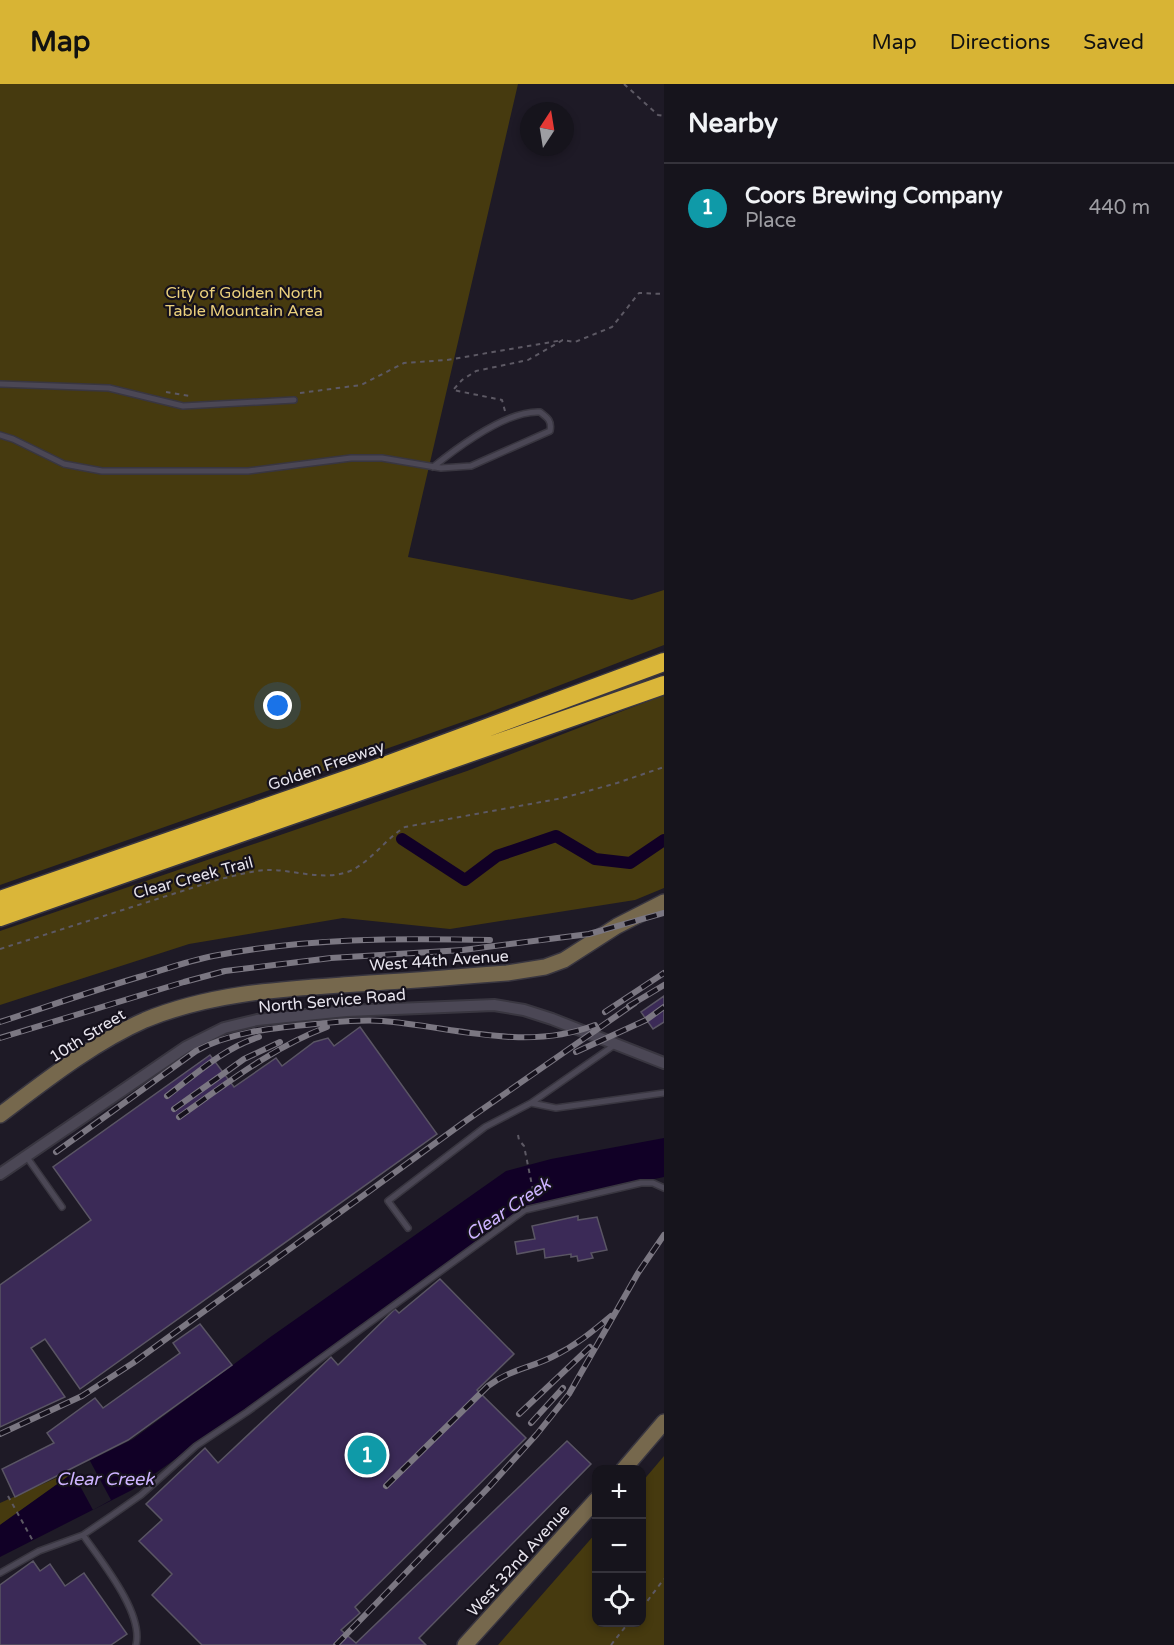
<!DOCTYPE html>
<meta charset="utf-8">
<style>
body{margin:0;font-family:"Varela Round",sans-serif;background:#1f1d25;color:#f1f3f6}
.controls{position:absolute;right:18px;bottom:18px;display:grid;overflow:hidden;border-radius:12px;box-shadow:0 3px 9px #0003}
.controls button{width:54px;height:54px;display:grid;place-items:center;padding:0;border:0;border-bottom:2px solid #35333b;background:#16141c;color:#f1f3f6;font:30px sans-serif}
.compass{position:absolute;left:520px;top:18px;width:54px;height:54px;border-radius:50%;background:#16141c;box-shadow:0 3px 9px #0003;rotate:12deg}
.you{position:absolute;left:278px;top:622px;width:21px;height:21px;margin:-15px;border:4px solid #fff;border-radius:50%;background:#1a73e8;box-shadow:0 0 0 9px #1a73e833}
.badge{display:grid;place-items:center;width:39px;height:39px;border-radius:50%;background:#d8b434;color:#fff;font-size:20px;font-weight:700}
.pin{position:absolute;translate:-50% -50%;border:3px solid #fff;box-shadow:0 2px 6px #0006}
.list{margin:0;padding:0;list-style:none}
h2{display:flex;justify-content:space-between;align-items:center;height:78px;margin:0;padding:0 24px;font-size:26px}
h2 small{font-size:20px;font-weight:400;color:#9e9ea3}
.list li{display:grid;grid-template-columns:39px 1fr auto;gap:18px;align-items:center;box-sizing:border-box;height:90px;padding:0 24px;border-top:2px solid #35333b}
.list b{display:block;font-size:22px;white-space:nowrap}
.list p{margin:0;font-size:20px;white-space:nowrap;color:#9e9ea3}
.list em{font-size:20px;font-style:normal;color:#9e9ea3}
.icon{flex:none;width:33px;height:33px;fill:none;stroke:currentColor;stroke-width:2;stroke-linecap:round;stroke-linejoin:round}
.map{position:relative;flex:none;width:664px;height:1561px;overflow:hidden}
header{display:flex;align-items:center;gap:36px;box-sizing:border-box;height:84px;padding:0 30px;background:#d8b434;color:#111}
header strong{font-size:28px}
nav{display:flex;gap:33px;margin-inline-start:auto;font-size:21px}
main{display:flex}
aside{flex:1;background:#16141c}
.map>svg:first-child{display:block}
.green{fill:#463a0f}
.water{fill:#110026}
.pier{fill:#1e1a26}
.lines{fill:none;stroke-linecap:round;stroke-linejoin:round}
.canal{stroke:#110026;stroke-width:12}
.building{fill:#3b2a57;stroke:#5a5564;stroke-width:1.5}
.lane-casing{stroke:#393640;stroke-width:8}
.street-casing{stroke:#393640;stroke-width:14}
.secondary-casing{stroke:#393640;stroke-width:18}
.highway-casing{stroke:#393640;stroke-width:21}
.path{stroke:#5d5964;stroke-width:2;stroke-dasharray:4.5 4.5;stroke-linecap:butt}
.lane{stroke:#4b4755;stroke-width:5}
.street{stroke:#4b4755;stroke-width:10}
.secondary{stroke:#76684d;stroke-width:15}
.highway{stroke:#dab639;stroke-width:18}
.rail-casing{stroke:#7b7782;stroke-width:6}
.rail{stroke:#15111c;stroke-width:4;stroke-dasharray:11;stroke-linecap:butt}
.labels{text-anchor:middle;stroke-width:4.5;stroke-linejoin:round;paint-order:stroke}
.park-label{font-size:16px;fill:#ebd07c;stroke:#15111c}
.street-label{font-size:16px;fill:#e7e4ed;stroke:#15111c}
.water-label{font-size:18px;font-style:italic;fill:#cdb3ff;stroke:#15111c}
</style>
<header>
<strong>Map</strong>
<nav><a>Map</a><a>Directions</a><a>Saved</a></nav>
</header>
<main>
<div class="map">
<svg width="664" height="1561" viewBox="0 0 664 1561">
<rect width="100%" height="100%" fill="#1e1a26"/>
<path class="green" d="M0,0h518l-110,473 224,43 32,-10v55l-179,69 -485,171z
M664,611v193l-29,12 -185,29 -107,-11 -154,26 -189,61v-74l467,-160z
M664,1372v189h-166l98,-112v89h46v-140z
M72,1387l1,2 -73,52v-22z"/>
<path class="water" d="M664,1054v39l-134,28 -398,285 -132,67v-32l91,-65 42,-21 136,-101 237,-167 45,-12z"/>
<path class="pier" d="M90,1377l21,39 -18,10 -21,-39z"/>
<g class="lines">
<path class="canal" d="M402,755l63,41 32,-24 59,-20 39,23 35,4 34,-23"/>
</g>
<path class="building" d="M664,912v26l-11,7 -12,-17z
M360,943l77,107 -357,255 -35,-50 -14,9 34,49 -65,30v-142l91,-65 -38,-53 157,-112 24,32 42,-29 6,8 32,-24 14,-4 6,8z
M578,1132v4l19,-3 10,33 -16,3 2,5 -15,3 -1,-5 -6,1v-3l-26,4 -1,-9 -27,5 -2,-12 20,-3 -3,-13z
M440,1195l74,75 -37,36 49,48 -171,169 5,6 -19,17 15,13 211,-202 24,23 -172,174 7,7h-224l-50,-50 20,-21 -33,-33 23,-21 -16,-16 59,-56 13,15 113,-106 7,8 57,-56 4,4z
M200,1240l32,41 -104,75 -113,57 -13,-28 52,-26 -7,-10 48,-35 8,10 77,-55 -7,-10z
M33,1477l7,10 10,-7 15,22 19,-13 43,61 -16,11h-111v-60z"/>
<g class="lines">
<g class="lane-casing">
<path id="lane" d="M0,300l109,4 74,18 111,-6
M0,351l13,4 51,25 38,7h146l103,-13h31l59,10 30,-2 79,-35c2,-10 -2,-13 -10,-19 -33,-2 -82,35 -107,55
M616,960l-85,59 25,5 108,-15
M26,1072l36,51
M408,1144l-20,-27 97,-74 46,-24
M83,1451c18,26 61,78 53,110
M0,1489l39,-22 44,-16 28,-19 30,-21 55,-49 51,-34 278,-202 116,-27h12l11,5"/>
</g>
<g class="street-casing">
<path id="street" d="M0,1090l186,-127 38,-19 33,-8 89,-9 148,-6 30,5 28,9 112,44"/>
</g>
<g class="secondary-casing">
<path id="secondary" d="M0,1031c45,-34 93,-72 145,-95 68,-28 140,-31 211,-36 50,-3 101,-7 151,-11l38,-6 19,-7 53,-34 47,-24
M623,1386l41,-48
M465,1561l131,-145"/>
</g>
<g class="highway-casing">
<path id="highway" d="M0,816l368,-128 296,-110
M0,833l664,-232"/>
</g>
<path class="path" d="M624,0l34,31 6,1
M166,308l24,4
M300,309l61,-8 43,-22 43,-3 116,-20
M505,327l-3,-11 -49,-10 9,-10 14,-9 52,-11 35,-20 12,2 37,-15 27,-34 25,1
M0,865l220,-70c15,-3 31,-8 46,-9 27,-1 58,12 84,1 22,-10 35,-32 55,-44l158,-29 54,-15 47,-16
M518,1051l1,5 5,6 11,54
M8,1412l25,45
M642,1524l22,-29
M611,1561l18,-23"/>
<use href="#lane" class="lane"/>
<use href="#street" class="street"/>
<use href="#secondary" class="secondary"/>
<use href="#highway" class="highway"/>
<g class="rail-casing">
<path id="rail" d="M629,922l35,-21
M605,928l59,-39
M0,938c46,-15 92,-31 139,-45 24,-7 49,-16 74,-21 92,-18 185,-18 277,-16
M0,954l184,-56 41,-11 106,-13 132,-8 126,-16 75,-21
M576,968l70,-32 18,-13
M167,1012c29,-22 57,-48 92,-59
M174,1025l70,-50 36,-17
M179,1033c47,-33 94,-70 148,-90
M56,1068l140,-101c37,-20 78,-23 119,-27 23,-2 45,-5 68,-3 71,6 143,31 212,4
M519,1330l71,-67
M531,1339l32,-35
M0,1350l82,-38 51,-33 334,-243 168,-117
M386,1402l102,-100c21,-16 42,-18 64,-29 23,-11 40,-25 59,-41
M336,1561l154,-159 47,-52 32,-40 69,-121 26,-38"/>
</g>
<use href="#rail" class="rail"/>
</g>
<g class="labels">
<g class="park-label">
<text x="244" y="214">City of Golden North<tspan x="244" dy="18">Table Mountain Area</tspan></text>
</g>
<g class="street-label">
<text transform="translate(326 681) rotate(-19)" y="6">Golden Freeway</text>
<text transform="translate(193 793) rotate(-15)" y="6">Clear Creek Trail</text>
<text transform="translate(439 876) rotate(-4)" y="6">West 44th Avenue</text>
<text transform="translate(332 916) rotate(-5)" y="6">North Service Road</text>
<text transform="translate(87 951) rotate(-32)" y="6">10th Street</text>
<text transform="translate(518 1476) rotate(-48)" y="6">West 32nd Avenue</text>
</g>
<g class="water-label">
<text transform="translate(508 1125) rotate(-34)" y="6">Clear Creek</text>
<text x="105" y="1401">Clear Creek</text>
</g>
</g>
</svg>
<div class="controls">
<button>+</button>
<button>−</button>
<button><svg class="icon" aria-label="locate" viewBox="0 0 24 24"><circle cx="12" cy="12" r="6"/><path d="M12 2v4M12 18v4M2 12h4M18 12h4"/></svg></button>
</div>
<svg class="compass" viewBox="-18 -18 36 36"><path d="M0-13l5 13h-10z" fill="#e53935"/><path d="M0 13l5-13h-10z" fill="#9e9ea3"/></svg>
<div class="you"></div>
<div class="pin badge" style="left:367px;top:1371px;background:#0f9aa8">1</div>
</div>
<aside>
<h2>Nearby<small></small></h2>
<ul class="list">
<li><span class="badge" style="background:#0f9aa8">1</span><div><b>Coors Brewing Company</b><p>Place</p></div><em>440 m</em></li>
</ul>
</aside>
</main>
